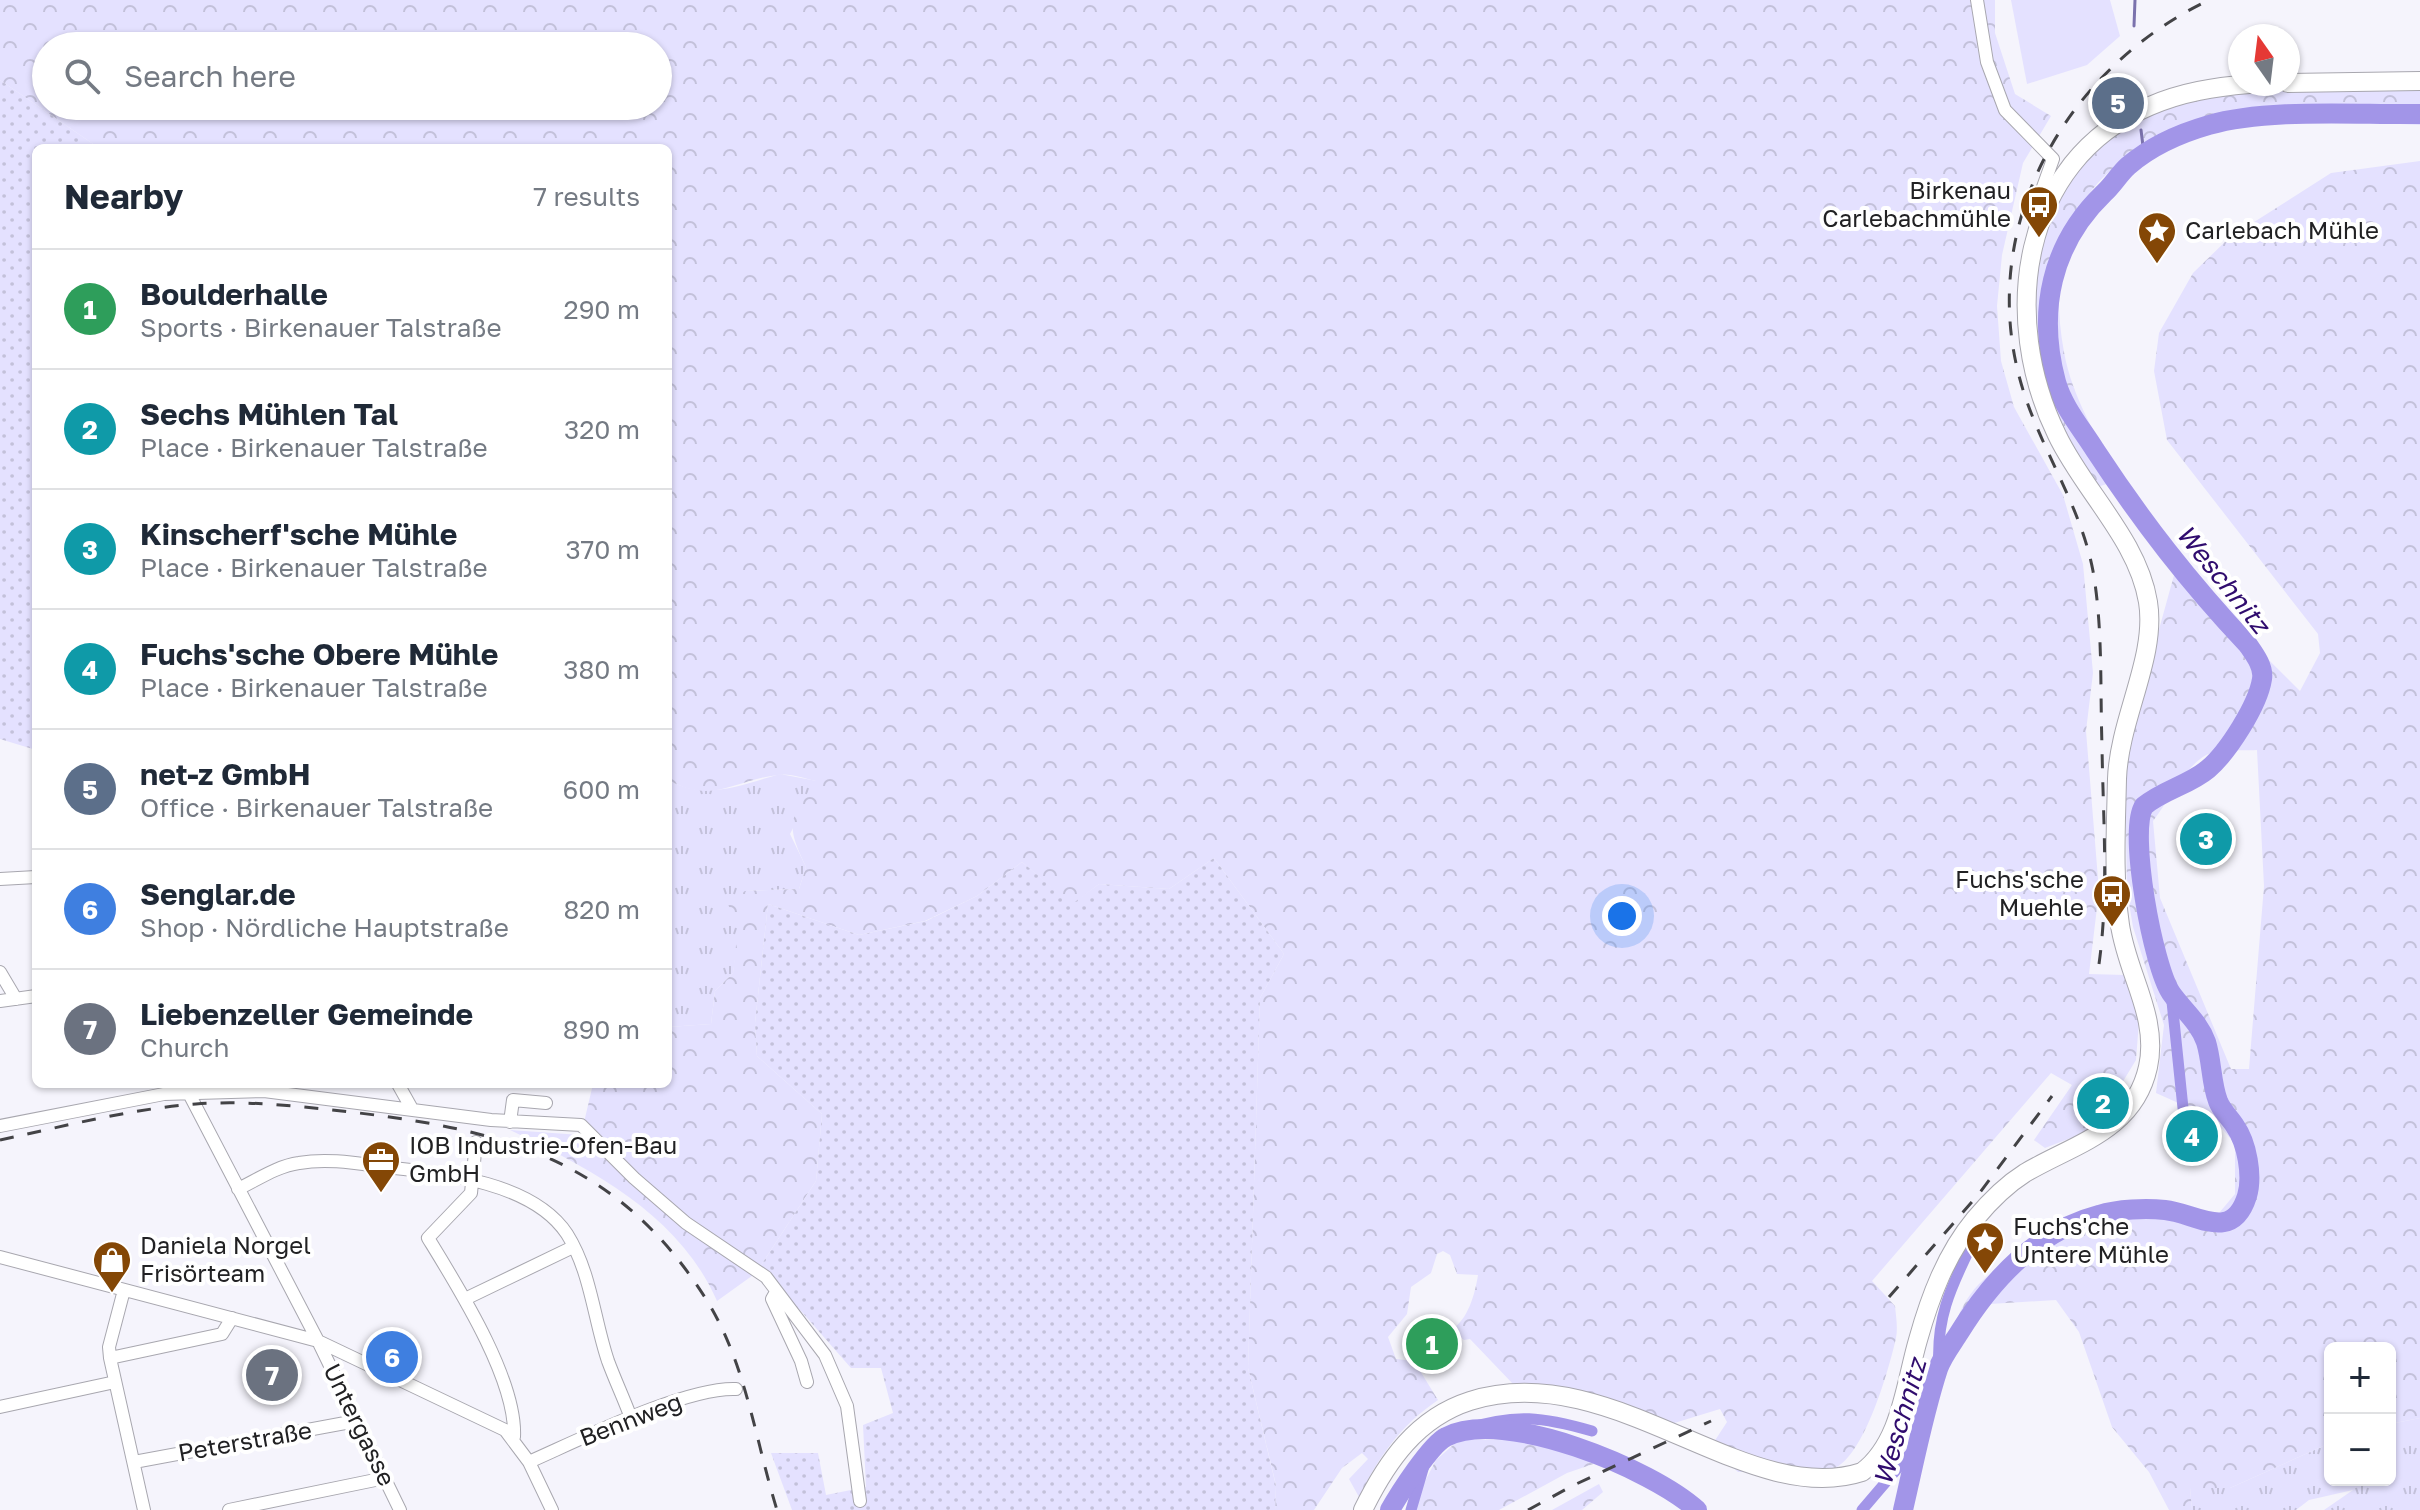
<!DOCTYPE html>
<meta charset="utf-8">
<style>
body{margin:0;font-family:"Golos Text",sans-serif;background:#f2f2f3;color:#1f2937}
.controls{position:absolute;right:24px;bottom:24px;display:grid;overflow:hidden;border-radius:12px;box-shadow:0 2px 6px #0004}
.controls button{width:72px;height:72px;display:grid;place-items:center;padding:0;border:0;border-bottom:2px solid #e0e1e3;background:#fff;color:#1f2937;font:40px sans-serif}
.compass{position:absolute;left:2228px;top:24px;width:72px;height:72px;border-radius:50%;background:#fff;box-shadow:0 2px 6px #0004;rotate:346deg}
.you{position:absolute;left:1622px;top:916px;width:28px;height:28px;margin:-20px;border:6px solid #fff;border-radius:50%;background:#1a73e8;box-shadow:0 0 0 12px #1a73e833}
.badge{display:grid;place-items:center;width:52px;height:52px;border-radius:50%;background:#0f766e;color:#fff;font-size:26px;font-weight:700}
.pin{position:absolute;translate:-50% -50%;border:4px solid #fff;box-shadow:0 2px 8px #0006}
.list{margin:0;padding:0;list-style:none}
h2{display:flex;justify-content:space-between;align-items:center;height:104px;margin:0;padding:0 32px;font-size:34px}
h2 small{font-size:26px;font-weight:400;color:#747a83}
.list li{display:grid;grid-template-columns:52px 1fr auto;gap:24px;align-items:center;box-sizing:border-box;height:120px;padding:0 32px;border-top:2px solid #e0e1e3}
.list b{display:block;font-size:30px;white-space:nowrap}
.list p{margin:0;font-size:26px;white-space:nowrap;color:#747a83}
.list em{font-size:26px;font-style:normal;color:#747a83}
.icon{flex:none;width:44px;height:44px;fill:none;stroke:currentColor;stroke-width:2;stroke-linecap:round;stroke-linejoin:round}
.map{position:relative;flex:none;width:2420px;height:1510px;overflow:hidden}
.search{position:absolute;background:#fff;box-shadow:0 2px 6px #0004;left:32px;top:32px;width:640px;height:88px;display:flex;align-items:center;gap:20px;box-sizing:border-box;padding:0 28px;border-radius:44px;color:#747a83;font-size:30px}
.panel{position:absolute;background:#fff;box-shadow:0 2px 6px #0004;left:32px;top:144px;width:640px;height:944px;border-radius:12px}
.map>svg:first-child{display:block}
.grass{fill:url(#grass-tufts)}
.forest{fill:url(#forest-crowns);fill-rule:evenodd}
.garden{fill:url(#garden-dots)}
.pitch{fill:#e4e1ff}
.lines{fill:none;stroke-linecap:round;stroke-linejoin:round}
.stream{stroke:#7b72ad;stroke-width:3}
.canal{stroke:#a295e8;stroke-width:11}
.river{stroke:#a295e8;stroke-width:20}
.street-casing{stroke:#a8a7af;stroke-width:14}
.secondary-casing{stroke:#a8a7af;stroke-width:20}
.street{stroke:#fff;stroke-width:12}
.secondary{stroke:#fff;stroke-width:18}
.rail{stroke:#434346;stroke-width:3;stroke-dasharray:14 14;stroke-linecap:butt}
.labels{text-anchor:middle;stroke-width:8;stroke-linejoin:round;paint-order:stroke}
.poi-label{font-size:24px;fill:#212123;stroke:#fff;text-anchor:start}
.street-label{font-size:24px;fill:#212123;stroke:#fff}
.water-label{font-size:26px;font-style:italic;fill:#300c6e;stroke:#fff}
</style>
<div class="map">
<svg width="2420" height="1510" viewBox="0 0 2420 1510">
<defs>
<pattern id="grass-tufts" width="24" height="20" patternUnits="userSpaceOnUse" patternTransform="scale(2)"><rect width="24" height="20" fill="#e4e1ff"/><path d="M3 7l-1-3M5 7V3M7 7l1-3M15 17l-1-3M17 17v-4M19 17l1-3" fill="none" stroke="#c3c1da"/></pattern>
<pattern id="forest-crowns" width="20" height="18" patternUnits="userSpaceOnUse" patternTransform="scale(2)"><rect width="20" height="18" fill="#e4e1ff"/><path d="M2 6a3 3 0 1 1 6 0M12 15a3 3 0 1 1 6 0" fill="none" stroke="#c3c1da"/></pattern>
<pattern id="garden-dots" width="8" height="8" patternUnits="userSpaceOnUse" patternTransform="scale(2)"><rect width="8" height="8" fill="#e4e1ff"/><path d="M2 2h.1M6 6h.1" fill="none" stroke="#c3c1da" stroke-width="1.8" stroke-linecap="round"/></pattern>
</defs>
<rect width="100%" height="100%" fill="#f5f4fc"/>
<path class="grass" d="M780,774l37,7 -27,53 16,33 -7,22 -54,2 -12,82 -18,18 -4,33 -43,3v-247c38,21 73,5 112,-6z
M2420,1418v92h-96l29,-20 -44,10 -13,10h-104l-2,-22h40l100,-45v37h60v-56z"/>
<path class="forest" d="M0,0h1995v33l20,61 36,22 -28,47 -21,92 -5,51 4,55 13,46 49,88 20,69 10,109 -7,58 13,160 -10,83 36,1 14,46 -3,39 -42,69 -49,19 -11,-8 38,-55 -21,-12 -179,208 23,25c1,10 3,22 1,32 -7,31 -30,112 -59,129 -19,12 -74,4 -99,5l-28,-24 17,-26 -7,-13 -62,19 -124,-43 -21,-1 -43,-45 -6,1 -13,-10c17,-10 24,-36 27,-55l-21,-1 -7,-19 -7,-4 -6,3 -6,19 -20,14 -4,27 -19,23 8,22 18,2 24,39c-38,26 -59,56 -79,97l-10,-18 19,-20 -6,-6 -20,15 -28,42h-39l1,-25 -28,-117 12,-370 24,-44 -70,-96 -45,31 -70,-5 -27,21 -50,-43 -45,34 -52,25 -66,14 -91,-31 -13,119 2,33 65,58 -6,67 -60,92 -39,28c-38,-87 -126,-132 -207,-171l71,5 12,-51h75v-57l43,-3 4,-33 18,-18 5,-46 -11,-25 18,-11 54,-2 7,-22c-21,-44 -17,-47 10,-86 -11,-2 -26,-8 -38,-6 -44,5 -65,30 -110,5v-632h-569l-99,-68zM46,46h612v60h-612z
M2420,88v37c-52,-2 -107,-10 -159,-6 -145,10 -224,83 -197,233 8,46 35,88 56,128l-23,7c-16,-27 -35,-55 -45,-86 -43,-136 -4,-263 144,-302 29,-8 60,-7 90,-8 45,-1 89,-2 134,-3z
M2420,161v1257l-30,6v-76h-60v95l-100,45h-40l2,22h-23l-20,-38 -37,-45 -33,-95 -23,-32 -66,4 -44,62c5,-27 9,-53 27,-75 21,-27 90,-71 124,-77 39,-7 79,0 117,5l21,-25v-50l-21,-25 -58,-26 8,-68 -31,-98 -6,-36 -2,-123 7,-41 44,-159 124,123 20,-38 -2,-19 -151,-194 -13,-69 5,-38 34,-60 36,-35 102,-65zM2257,750l7,136 -15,183h-18l-71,-171 -7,-77c16,-20 34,-60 58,-68 13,-4 32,-2 46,-3z
M1460,1439l75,2 67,20 -35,12 -68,37h-89l26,-50z
M1599,1484l4,8 -21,18h-30z"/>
<path class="garden" d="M0,80l99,68h-63v602l-36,-11z
M1214,858l70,96 -24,44 -12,370 28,118 -1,24h-483l-21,-57h47l8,42 40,-8 -3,-62 30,-12 -12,-45h-30l-50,-57 -45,-38 60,-92 6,-67 -65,-58 -2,-33 13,-119 91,31 67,-14 51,-25 45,-34 50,42 27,-20 70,5z"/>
<path class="pitch" d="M2011,0h99l10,36 -33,29 -60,19z"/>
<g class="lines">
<path class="stream" d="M2134,26l1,-26
M2141,130l3,24"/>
<path class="canal" d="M2171,992l12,116
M1939,1366c-3,-46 11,-77 31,-118
M1466,1429c49,-16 77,-12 126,2
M1411,1510l15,-51
M1862,1510l53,-62"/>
<path class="river" d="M1390,1510c9,-16 41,-66 56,-73 57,-30 206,32 251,73
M1903,1510c11,-47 20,-95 35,-141 4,-12 14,-25 21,-36 32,-52 78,-102 140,-118 19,-6 47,-7 66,-5 31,3 67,34 82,-14 6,-20 0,-53 -12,-70 -5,-8 -14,-16 -17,-25 -7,-18 -6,-40 -12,-59 -7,-20 -23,-32 -35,-49 -18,-27 -43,-162 -27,-187 19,-16 45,-21 64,-37 20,-17 50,-64 54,-90 2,-12 -7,-24 -14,-34 -59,-63 -105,-122 -153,-195 -13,-21 -32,-43 -39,-68 -19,-71 -5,-138 48,-189 9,-8 15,-19 24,-27 22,-19 53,-33 81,-41 59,-17 148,-10 211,-11"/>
<g class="street-casing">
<path id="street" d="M1977,0l10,62 18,48 48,49 -10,28 1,19
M0,879l36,-2
M0,972l16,27
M0,1001l36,-5
M184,1084l134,257 82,169
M398,1084l14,25
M510,1122l3,-22 33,3
M0,1126l164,-32 100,-3 227,29 90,5 53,53 52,45 80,54 59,78 22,51 13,95
M476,1142l-5,51 -43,45c30,49 89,142 86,199
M238,1189c19,-9 39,-23 61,-26 28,-5 56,0 85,4 56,6 148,14 183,67 24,38 27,86 41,127 7,19 16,38 23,57
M0,1257l318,84 187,89 24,32 23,48
M124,1290l-15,57 1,11 34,152
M776,1292l-4,7 29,62 6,21
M465,1299l108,-52
M110,1358l112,-24 10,-16
M0,1407l115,-25
M134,1462l222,-41
M529,1462c50,-22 156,-75 207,-73
M229,1510l156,-32"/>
</g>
<g class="secondary-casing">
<path id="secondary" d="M2288,83l132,-2
M1363,1510c24,-49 54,-92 107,-109 141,-45 276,109 392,71 39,-29 43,-88 56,-132 12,-43 28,-86 57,-121 15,-18 31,-34 50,-46 49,-29 109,-42 123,-106 11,-50 -21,-93 -28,-142 -7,-47 -4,-99 -3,-146 2,-60 40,-122 31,-177 -10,-62 -65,-112 -91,-167 -57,-116 -38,-274 93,-329 32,-14 65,-19 99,-22"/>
</g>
<use href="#street" class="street"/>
<use href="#secondary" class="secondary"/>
<path class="rail" d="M2099,964c10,-72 4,-145 3,-218 -2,-58 1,-118 -9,-175 -12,-63 -48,-115 -68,-175 -54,-161 37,-326 184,-396
M0,1140c65,-14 130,-31 196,-36 55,-4 109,3 163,9 150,18 261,50 347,186 40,64 49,140 71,211
M1889,1297l89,-102 74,-99
M1528,1510l44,-24 139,-65"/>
</g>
<defs>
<g id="bus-pin" transform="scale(2)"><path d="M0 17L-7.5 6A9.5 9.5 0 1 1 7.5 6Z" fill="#844706" stroke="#fff"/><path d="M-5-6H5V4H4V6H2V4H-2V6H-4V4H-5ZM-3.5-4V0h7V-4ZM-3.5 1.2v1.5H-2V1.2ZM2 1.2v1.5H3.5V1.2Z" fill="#fff"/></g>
<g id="sight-pin" transform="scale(2)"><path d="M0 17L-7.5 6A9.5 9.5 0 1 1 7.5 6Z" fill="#844706" stroke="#fff"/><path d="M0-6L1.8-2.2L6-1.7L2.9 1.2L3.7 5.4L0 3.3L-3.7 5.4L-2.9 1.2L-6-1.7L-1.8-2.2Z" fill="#fff"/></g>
<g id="office-pin" transform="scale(2)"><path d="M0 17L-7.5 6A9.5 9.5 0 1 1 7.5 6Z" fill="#844706" stroke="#fff"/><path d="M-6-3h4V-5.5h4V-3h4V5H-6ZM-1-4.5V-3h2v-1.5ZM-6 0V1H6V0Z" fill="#fff"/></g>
<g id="shop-pin" transform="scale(2)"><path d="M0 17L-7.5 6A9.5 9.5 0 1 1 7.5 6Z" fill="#844706" stroke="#fff"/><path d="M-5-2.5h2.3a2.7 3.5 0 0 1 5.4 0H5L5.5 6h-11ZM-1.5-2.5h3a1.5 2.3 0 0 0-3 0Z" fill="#fff"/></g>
</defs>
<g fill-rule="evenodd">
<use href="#bus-pin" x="2039" y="205"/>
<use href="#sight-pin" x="2157" y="231"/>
<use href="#bus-pin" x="2112" y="894"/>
<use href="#office-pin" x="381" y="1160"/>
<use href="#sight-pin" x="1985" y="1241"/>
<use href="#shop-pin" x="112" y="1260"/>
</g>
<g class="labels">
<g class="poi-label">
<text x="2011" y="199" text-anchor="end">Birkenau<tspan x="2011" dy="28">Carlebachmühle</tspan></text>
<text x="2185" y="239">Carlebach Mühle</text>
<text x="2084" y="888" text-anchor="end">Fuchs'sche<tspan x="2084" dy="28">Muehle</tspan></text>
<text x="409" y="1154">IOB Industrie-Ofen-Bau<tspan x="409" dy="28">GmbH</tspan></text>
<text x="2013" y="1235">Fuchs'che<tspan x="2013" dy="28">Untere Mühle</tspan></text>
<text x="140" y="1254">Daniela Norgel<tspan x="140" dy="28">Frisörteam</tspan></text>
</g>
<g class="street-label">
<text transform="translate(631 1420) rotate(-21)" y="8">Bennweg</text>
<text transform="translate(359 1425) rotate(64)" y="8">Untergasse</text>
<text transform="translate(245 1442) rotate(-10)" y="8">Peterstraße</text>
</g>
<g class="water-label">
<text transform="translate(2223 579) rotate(51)" y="9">Weschnitz</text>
<text transform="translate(1900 1422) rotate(-74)" y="9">Weschnitz</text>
</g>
</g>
</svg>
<div class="controls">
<button>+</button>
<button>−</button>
</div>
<svg class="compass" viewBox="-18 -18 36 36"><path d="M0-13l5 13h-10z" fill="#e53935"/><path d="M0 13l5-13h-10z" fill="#747a83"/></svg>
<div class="you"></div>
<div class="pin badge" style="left:1432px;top:1344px;background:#2e9e5b">1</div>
<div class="pin badge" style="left:2103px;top:1103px;background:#0f9aa8">2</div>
<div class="pin badge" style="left:2206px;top:839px;background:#0f9aa8">3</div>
<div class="pin badge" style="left:2192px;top:1136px;background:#0f9aa8">4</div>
<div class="pin badge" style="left:2118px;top:103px;background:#5c6f8a">5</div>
<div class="pin badge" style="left:392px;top:1357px;background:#3f7fe0">6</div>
<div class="pin badge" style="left:272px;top:1375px;background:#6b7280">7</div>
<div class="search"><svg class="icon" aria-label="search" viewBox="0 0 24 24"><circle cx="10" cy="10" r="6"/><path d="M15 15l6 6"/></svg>Search here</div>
<section class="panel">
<h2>Nearby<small>7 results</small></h2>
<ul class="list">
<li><span class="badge" style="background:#2e9e5b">1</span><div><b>Boulderhalle</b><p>Sports · Birkenauer Talstraße</p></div><em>290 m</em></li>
<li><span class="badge" style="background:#0f9aa8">2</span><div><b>Sechs Mühlen Tal</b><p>Place · Birkenauer Talstraße</p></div><em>320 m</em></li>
<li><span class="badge" style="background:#0f9aa8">3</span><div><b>Kinscherf'sche Mühle</b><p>Place · Birkenauer Talstraße</p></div><em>370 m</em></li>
<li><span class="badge" style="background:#0f9aa8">4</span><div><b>Fuchs'sche Obere Mühle</b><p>Place · Birkenauer Talstraße</p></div><em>380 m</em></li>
<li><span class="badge" style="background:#5c6f8a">5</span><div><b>net-z GmbH</b><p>Office · Birkenauer Talstraße</p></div><em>600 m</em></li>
<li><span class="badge" style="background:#3f7fe0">6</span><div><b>Senglar.de</b><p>Shop · Nördliche Hauptstraße</p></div><em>820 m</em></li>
<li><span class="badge" style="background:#6b7280">7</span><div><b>Liebenzeller Gemeinde</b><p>Church</p></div><em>890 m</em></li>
</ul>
</section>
</div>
